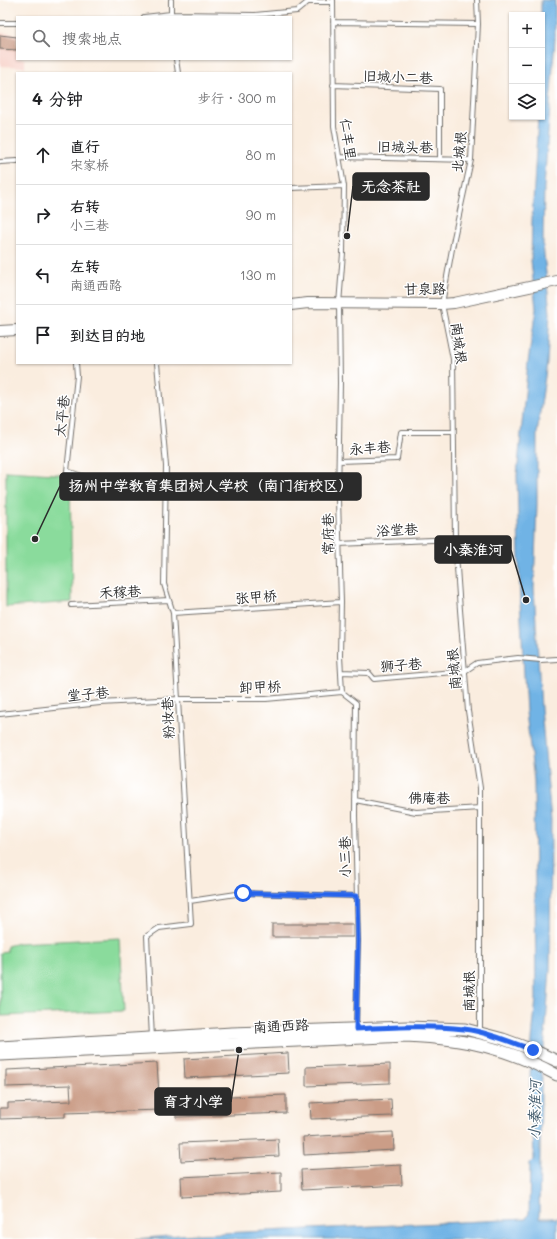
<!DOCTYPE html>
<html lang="zh">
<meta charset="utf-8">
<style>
body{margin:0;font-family:Mali,"LXGW WenKai TC",sans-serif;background:#f2f2f2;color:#202124}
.controls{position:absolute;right:12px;top:12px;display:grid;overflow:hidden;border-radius:0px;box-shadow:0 1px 3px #0004}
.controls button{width:36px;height:36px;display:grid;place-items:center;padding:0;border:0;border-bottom:1px solid #e0e0e0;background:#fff;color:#202124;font:20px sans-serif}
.stop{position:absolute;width:12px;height:12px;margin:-9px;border:3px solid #2563eb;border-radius:50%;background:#fff}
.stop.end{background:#2563eb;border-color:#fff;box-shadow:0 1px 4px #0008}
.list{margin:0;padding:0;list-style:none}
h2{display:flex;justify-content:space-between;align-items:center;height:52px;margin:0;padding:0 16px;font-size:17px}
h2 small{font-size:13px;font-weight:400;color:#757577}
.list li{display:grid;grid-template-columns:26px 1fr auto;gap:12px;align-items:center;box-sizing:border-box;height:60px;padding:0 16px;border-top:1px solid #e0e0e0}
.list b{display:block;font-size:15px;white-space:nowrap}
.list p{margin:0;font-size:13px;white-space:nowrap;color:#757577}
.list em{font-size:13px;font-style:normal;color:#757577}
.icon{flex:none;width:22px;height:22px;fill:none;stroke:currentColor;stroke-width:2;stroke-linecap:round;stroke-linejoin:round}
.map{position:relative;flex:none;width:557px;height:1239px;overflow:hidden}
.search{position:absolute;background:#fff;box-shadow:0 1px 3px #0004;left:16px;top:16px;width:276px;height:44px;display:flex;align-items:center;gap:10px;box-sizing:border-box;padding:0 14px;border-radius:0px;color:#757577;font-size:15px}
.panel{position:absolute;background:#fff;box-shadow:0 1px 3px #0004;left:16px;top:72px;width:276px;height:292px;border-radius:0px}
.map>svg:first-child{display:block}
.built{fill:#f7d1c8}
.green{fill:#8adb9c;stroke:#5a8364}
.water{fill:#70b3e5;stroke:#4e6f88}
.building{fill:#cb9d87}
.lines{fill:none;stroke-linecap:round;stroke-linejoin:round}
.service-casing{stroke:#736f6a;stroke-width:6}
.tertiary-casing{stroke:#736f6a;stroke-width:12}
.secondary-casing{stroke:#736f6a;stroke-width:13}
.service{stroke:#fff;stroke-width:4}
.tertiary{stroke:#fff;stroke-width:10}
.secondary{stroke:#fff;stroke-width:11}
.route{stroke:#2563eb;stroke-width:5}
.labels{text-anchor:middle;stroke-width:3;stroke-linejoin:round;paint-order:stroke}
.street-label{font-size:14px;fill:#2b2b2b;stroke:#fff}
.water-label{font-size:15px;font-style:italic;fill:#435b6c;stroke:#fff}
.leader{fill:none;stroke:#2b2b2b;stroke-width:1.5}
.callout-dot{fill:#2b2b2b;stroke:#fff;stroke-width:1.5}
.callout{fill:#2b2b2b;stroke:#2b2b2b;stroke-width:1.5}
.callout-label{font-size:15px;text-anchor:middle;font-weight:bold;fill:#fff}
</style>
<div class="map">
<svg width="557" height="1239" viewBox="0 0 557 1239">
<rect width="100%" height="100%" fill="#fff"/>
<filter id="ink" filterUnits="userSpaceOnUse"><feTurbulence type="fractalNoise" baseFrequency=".025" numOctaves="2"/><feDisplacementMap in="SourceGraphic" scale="8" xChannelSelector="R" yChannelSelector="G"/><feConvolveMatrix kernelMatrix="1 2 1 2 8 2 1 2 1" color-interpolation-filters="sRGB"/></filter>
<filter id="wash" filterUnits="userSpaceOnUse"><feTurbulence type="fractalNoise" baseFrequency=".012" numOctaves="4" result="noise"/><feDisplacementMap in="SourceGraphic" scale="16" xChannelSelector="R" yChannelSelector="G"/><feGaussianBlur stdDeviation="0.9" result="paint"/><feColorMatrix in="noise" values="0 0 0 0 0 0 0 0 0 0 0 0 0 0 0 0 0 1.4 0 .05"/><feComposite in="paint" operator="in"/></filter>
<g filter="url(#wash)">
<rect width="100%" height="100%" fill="#faeddf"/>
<path class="built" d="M0,33l17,1v25h8v8l-25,-1z"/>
<path class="green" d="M6,471l64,4 2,127 -66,5z
M120,938l4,73 -123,5 -1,-63 7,-1v-6l11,-3z"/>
<path class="water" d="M541,0h14v39l-11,148 -1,57 7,69 -3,49 -10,72v70l-3,84 7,120 10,112 -1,150 -9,121 -2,127h18v21h-421l43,-4 347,-16 3,-6 1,-49 4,-4c0,-25 -4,-49 -4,-74 0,-29 3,-58 6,-87l-2,-218 -8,-69 -6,-111 -3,-126 11,-113 8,-53 -5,-49 1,-40 6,-103h4z"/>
<g id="blocks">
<path class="building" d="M0,35l17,2v13l-17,-1z
M272,924h81v13h-81z
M288,1053l1,20 -104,5 -1,-19z
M157,1063l3,47 -95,3v4l-65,2v-11h8v-5l63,-2 -1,-16 -64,2v-17z
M390,1064v19l-84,3v-19z
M286,1095v18l-110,4 -1,-18z
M391,1099l1,17 -81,3 -1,-16z
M393,1132l1,18 -90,5 -1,-18z
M278,1139l1,17 -98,5 -1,-18z
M401,1165l1,20 -100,5 -1,-20z
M281,1172v20l-99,5 -1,-20z"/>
</g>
</g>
<g filter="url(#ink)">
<use href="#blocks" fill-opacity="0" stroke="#736f6a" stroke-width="1"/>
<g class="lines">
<g class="service-casing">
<path id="service" d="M171,0v16
M333,0l1,126 10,60 -1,67 -4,51 1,79 -2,116 3,103 -1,54 2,36
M477,0l1,24 -7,136 -17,78 -12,66 11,55 2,180 5,71 8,101 12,77v244
M144,17l27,-3 84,1 42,-4 11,-9h25
M333,22l145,2
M0,23h17
M176,59l2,14
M333,85l107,4v70
M339,157l132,3
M0,162l17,-1
M291,188l53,-2
M76,363l1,13 -10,95 18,6 81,6 53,9 120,-7
M339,461l58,-2 4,-27h52
M339,544l116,-5
M71,605l98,-5
M173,613l168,-11
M341,672l28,1 5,6 91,-8 12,-8 41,-5 23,2 16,-1
M342,692l14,11 -1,113 3,125 -2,88
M0,714l100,-11 78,-4h88l76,-7
M355,800l61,12 64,-4
M190,901l53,-8 114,3
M152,1038l-5,-102 12,-8 32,-4 -18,-311 -9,-29 2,-118 -9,-103"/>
</g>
<g class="tertiary-casing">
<path id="tertiary" d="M291,305l17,-2 134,1 12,-1 103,-22
M0,331l17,-1"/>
</g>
<g class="secondary-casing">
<path id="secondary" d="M0,1047l232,-14 175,-6 58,2 38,10 30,11 24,11
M0,1055l406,-19c18,1 35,2 53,5 34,5 67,17 98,34"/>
</g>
<use href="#service" class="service"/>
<use href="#tertiary" class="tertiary"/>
<use href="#secondary" class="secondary"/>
</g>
</g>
<g class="lines" filter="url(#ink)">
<path class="route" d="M243,893l114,3 1,45 -2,88c36,-2 73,-4 108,0 23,3 47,13 69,21"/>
</g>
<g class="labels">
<g class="street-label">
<text transform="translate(398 77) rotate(2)" y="5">旧城小二巷</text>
<text transform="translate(348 139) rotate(82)" y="5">仁丰里</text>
<text transform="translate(405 147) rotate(1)" y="5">旧城头巷</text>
<text transform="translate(459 152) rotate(-84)" y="5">北城根</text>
<text transform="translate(425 289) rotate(-1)" y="5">甘泉路</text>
<text transform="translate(459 343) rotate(82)" y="5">南城根</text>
<text transform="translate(62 416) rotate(-84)" y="5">太平巷</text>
<text transform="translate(370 448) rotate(-4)" y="5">永丰巷</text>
<text transform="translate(397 530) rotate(-3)" y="5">浴堂巷</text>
<text transform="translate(328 534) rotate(-91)" y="5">常府巷</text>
<text transform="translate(120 592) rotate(-3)" y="5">禾稼巷</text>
<text transform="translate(256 597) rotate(-4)" y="5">张甲桥</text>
<text transform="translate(401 665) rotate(-4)" y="5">狮子巷</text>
<text transform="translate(454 669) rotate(-95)" y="5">南城根</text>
<text transform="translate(260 687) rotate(-2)" y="5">卸甲桥</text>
<text transform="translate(88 694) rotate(-5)" y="5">堂子巷</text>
<text transform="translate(168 718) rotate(-93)" y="5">粉妆巷</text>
<text transform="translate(429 798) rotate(1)" y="5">佛庵巷</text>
<text transform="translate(345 857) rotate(-91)" y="5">小三巷</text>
<text transform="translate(469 991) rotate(-90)" y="5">南城根</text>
<text transform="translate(281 1026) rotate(-3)" y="5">南通西路</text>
</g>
<g class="water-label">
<text transform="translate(535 1110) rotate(-89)" y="5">小秦淮河</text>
</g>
</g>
<path class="leader" d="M347 236L353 186M35 539L60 486M526 600L511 550M239 1050L231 1102"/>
<g class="callout-dot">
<circle cx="347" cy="236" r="4"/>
<circle cx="35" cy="539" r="4"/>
<circle cx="526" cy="600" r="4"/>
<circle cx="239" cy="1050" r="4"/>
</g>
<g class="callout">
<rect x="353" y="173" width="76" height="27" rx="4"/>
<rect x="60" y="473" width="301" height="27" rx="4"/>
<rect x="435" y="536" width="76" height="27" rx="4"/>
<rect x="155" y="1088" width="76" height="27" rx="4"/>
</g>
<g class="callout-label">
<text x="391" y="192">无念茶社</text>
<text x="211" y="491">扬州中学教育集团树人学校（南门街校区）</text>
<text x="473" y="555">小秦淮河</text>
<text x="193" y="1107">育才小学</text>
</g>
</svg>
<div class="controls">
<button>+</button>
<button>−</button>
<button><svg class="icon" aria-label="layers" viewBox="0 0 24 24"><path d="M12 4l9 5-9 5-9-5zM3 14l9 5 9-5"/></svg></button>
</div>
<div class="stop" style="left:243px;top:893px"></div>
<div class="stop end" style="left:533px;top:1050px"></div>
<div class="search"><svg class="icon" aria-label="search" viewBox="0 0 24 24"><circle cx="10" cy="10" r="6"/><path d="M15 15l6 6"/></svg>搜索地点</div>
<section class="panel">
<h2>4 分钟<small>步行 · 300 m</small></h2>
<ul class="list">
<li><svg class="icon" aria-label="ahead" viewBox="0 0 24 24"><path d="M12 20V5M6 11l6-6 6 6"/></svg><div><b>直行</b><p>宋家桥</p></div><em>80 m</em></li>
<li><svg class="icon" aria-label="right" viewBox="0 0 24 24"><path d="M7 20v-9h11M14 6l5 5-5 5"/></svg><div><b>右转</b><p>小三巷</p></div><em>90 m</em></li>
<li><svg class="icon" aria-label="left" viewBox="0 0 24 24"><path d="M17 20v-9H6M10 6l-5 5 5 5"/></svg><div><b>左转</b><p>南通西路</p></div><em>130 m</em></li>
<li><svg class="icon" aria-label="arrive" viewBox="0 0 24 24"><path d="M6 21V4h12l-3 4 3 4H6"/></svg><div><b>到达目的地</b></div></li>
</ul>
</section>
</div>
